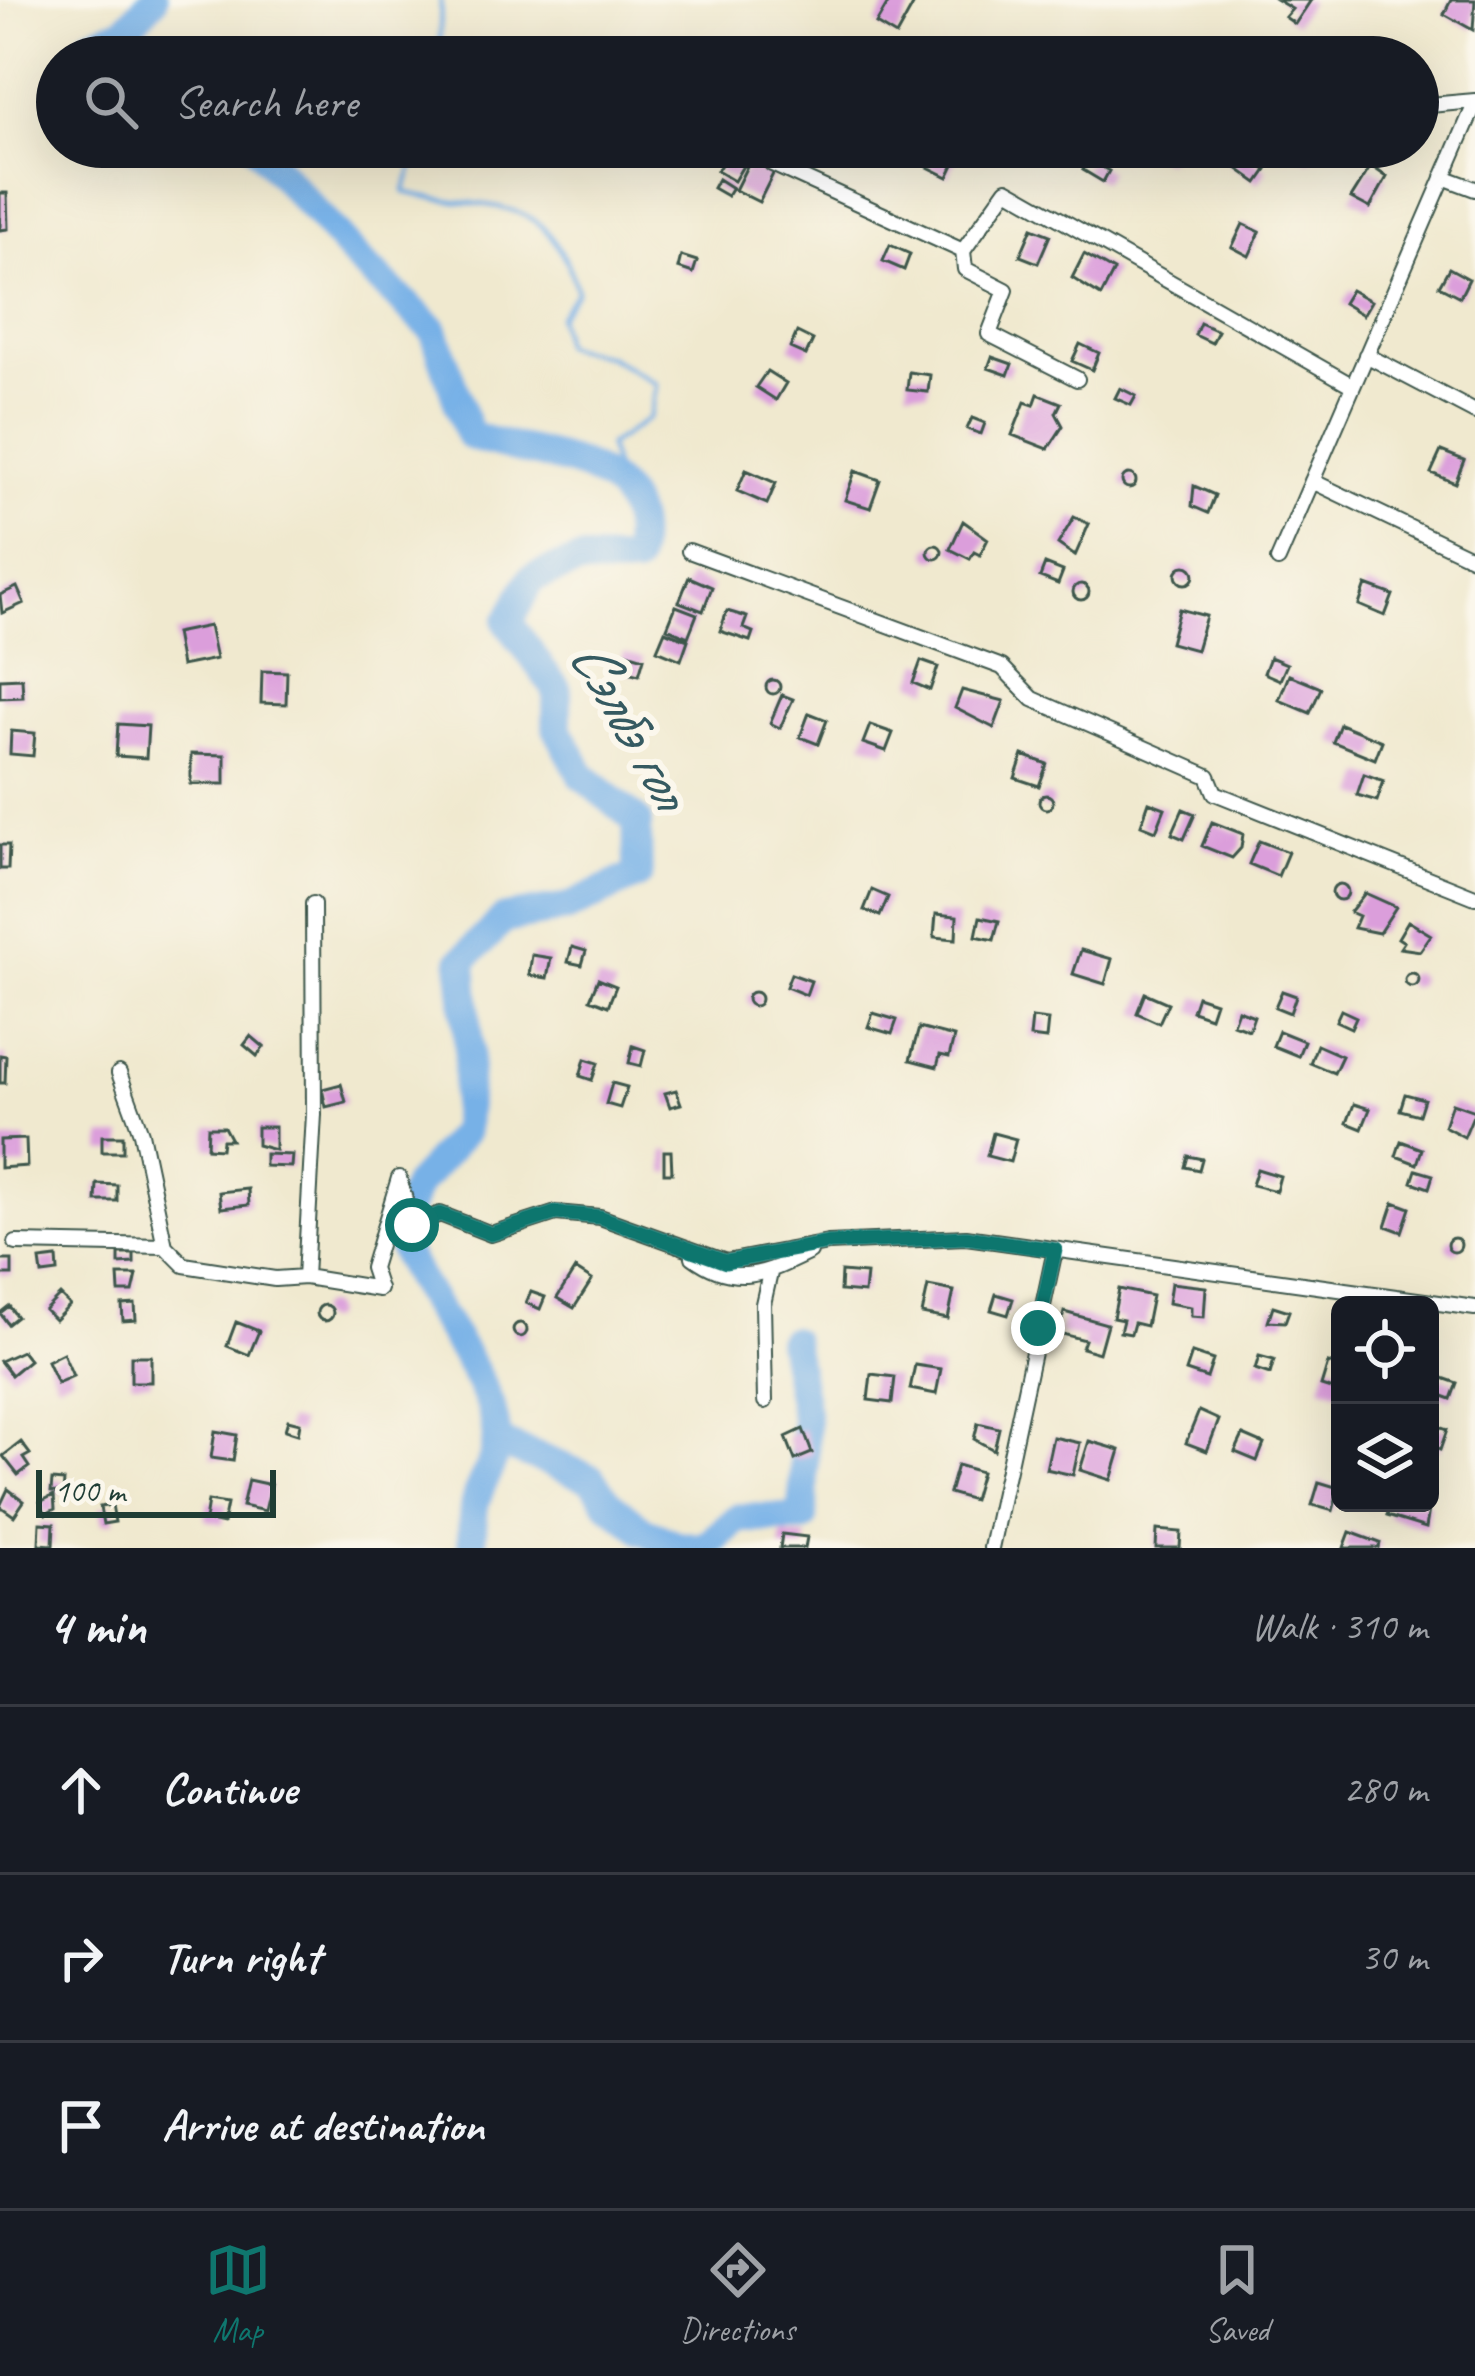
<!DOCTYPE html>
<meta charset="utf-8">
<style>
body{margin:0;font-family:Caveat,sans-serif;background:#242831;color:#f1f3f6}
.controls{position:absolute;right:36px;bottom:36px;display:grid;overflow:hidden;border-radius:18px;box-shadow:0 12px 48px #0002}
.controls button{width:108px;height:108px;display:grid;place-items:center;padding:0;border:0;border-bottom:3px solid #363941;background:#171b24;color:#f1f3f6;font:60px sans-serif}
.scale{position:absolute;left:36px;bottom:30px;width:240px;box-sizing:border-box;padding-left:12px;border:6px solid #1f3d34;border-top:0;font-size:33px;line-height:42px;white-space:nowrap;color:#1f3d34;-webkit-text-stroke:9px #fbf7ec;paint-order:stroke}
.stop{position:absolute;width:36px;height:36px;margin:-27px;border:9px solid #0f766e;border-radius:50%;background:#fff}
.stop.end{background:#0f766e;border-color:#fff;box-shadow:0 3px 12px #0008}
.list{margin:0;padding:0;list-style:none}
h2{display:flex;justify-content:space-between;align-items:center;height:156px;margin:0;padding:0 48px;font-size:51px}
h2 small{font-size:39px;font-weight:400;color:#9ea1a6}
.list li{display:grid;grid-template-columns:78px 1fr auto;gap:36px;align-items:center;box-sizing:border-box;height:168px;padding:0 48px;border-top:3px solid #363941}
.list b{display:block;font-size:45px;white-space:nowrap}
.list em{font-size:39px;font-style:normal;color:#9ea1a6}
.icon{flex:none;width:66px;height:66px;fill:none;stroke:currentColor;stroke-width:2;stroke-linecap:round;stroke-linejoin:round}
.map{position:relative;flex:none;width:1475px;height:1548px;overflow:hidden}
.search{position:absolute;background:#171b24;box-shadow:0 12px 48px #0002;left:36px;right:36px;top:36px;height:132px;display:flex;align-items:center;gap:30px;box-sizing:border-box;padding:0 42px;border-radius:66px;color:#9ea1a6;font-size:45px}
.sheet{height:660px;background:#171b24}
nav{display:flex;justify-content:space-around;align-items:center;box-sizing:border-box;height:168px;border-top:3px solid #363941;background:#171b24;font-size:33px;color:#9ea1a6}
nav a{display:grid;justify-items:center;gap:6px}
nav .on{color:#0f766e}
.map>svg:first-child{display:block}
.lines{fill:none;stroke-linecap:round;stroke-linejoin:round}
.stream{stroke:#77b1e7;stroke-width:4.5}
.river{stroke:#77b1e7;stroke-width:30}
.building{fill:#db9edb}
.street-casing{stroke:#3e574b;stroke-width:18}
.street{stroke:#fff;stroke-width:14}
.route{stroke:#0f766e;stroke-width:15}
.labels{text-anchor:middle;stroke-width:12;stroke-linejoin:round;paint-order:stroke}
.water-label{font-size:63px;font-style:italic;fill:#355a61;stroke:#fbf7ec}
</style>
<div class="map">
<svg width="1475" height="1548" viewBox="0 0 1475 1548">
<rect width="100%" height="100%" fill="#fbf7ec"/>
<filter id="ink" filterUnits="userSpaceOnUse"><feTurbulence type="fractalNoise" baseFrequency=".00833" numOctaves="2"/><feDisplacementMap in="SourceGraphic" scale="24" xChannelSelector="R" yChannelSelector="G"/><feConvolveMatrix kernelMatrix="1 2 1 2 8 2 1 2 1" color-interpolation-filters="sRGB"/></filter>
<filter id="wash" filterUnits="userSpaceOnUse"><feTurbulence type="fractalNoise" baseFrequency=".004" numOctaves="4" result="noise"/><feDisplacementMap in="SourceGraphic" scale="48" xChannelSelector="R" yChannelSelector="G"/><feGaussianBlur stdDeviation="2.7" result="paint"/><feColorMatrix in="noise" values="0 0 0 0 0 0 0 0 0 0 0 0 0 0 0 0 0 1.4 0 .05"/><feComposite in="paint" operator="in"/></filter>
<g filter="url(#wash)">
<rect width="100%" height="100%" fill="#f0e9cf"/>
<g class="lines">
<path class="stream" d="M439,57l2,-57
M421,147l-17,45c87,22 143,-6 173,99l-19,26 5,29 45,10 49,28 -8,34 -41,28 13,45"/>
<path class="river" d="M83,57l9,-15 32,-12 29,-30
M257,147l100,112 77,71 35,105c71,27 186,18 165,128l-55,-1 -47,16 -24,44 49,68v38l26,48 54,45 1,54 -70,33 -64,11 -42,42 7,90 -5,80 -48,55 -19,47c20,65 93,139 99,199 3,30 -14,44 -21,70 -3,13 -3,32 -3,46
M496,1441l96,38 17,24 34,27 31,14 29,4 36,-30h64l2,-100 -14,-77"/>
</g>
<g id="blocks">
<path class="building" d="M890,0h26l-20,36 -20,-12z
M1277,0h34l-16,24 -10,-7 7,-8z
M1451,0h24l-2,30 -29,-16z
M782,42l23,15h-32z
M1156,43l19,14 -25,-3z
M885,147h36l-7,15z
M938,147l23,3 -13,27 -20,-10z
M1139,147h38l-11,14z
M1302,147h17l-8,14 -13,-7z
M1236,148l31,22 -9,13 -31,-22z
M727,155l17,9 -10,17 -17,-10z
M750,160l24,12 -15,30 -24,-12z
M1090,160l19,11 -6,11 -20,-12z
M1371,166l16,11 -17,31 -19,-10z
M718,179l14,9 -5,8 -14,-8z
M0,193h7l1,36 -8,1z
M1243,224l17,8 -11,24 -17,-9z
M1032,228l18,7 -12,28 -18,-7z
M890,245l20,9 -6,16 -21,-9z
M1084,254l30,17 -13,25 -29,-18z
M681,256l16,5 -4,12 -15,-5z
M1449,268l20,11 -9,18 -21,-11z
M1351,290l20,11 -8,14 -20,-12z
M1200,323l18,8 -6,12 -17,-8z
M797,332l16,8 -7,15 -16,-7z
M1080,344l19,9 -7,17 -20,-9z
M992,357l20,7 -4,11 -20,-7z
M767,371l19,12 -10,17 -20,-13z
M909,372l21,3 -2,17 -21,-2z
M1120,388l16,8 -5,9 -16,-7z
M1038,394l23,9 -5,10 7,13 -15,23 -36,-14 13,-33 9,3z
M972,418l13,5 -4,11 -14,-5z
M1441,451l23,9 -9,23 -24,-10z
M746,470l30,13 -9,21 -30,-13z
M855,471l25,9 -10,28 -25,-8z
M1122 481a7 7 0 1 1 14 0a7 7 0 1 1-14 0Z
M1194,486l21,9 -7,18 -16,-7z
M1074,517l15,7 -14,32 -17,-12z
M963,521l25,18 -8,16 -6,-3 -4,7 -20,-10z
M928 552a7 7 0 1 1 14 0a7 7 0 1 1-14 0Z
M1045,564l18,7 -5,13 -18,-7z
M1176 575a9 9 0 1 1 18 0a9 9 0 1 1-18 0Z
M689,577l23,10 -9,24 -24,-9z
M1073 592a8 8 0 1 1 16 0a8 8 0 1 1-16 0Z
M1366,585l27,10 -8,21 -26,-11z
M17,587l7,16 -22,10 -2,-18z
M676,606l21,8 -9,23 -21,-9z
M1179,609l27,7 -10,34 -26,-7z
M727,611l20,6 -4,11 10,4 -3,9 -30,-10z
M209,626l7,33 -35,7 -6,-33z
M665,631l23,9 -7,20 -24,-10z
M624,652l20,6 -5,17 -20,-5z
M1270,657l17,7 -7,16 -16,-7z
M921,661l17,6 -8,23 -17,-7z
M262,671l25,1 -1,32 -25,-1z
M1289,675l32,13 -11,25 -31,-13z
M22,678l1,19 -23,1v-19z
M766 687a7 7 0 1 1 14 0a7 7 0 1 1-14 0Z
M962,690l42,11 -10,27 -39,-20z
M782,695l11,4 -13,29 -10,-5z
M809,713l18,7 -9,24 -18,-7z
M118,724l30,2 -2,32 -30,-2z
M1340,724l42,17 -7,18 -42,-17z
M870,725l23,8 -7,18 -23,-8z
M11,731l24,2 -2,23 -23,-2z
M191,754l34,1v29h-34z
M1023,755l24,9 -8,22 -24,-8z
M1364,774l20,7 -7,20 -20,-6z
M1039 802a7 7 0 1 1 14 0a7 7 0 1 1-14 0Z
M1149,802l16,6 -9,23 -15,-6z
M1183,809l12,5 -11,25 -12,-5z
M1212,822l31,12 -2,14 -9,10 -30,-12z
M1259,841l29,11 -10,24 -29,-12z
M0,845h9l-1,24h-8z
M1332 892a8 8 0 1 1 16 0a8 8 0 1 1-16 0Z
M872,890l16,7 -8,19 -16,-6z
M1365,893l31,14 -17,26 -25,-5 5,-12 -9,-4z
M936,914l21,2 -1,23 -22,-2z
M980,917l19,4 -5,19 -18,-4z
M1408,921l23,14 -11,16 -20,-3 4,-6 -6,-4z
M572,947l14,4 -4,14 -14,-3z
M1081,950l31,9 -7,25 -32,-10z
M532,955l19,3 -4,20 -18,-3z
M1405 980a7 7 0 1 1 14 0a7 7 0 1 1-14 0Z
M791,974l20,7 -5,14 -20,-8z
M598,979l18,7 -8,20 -18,-7z
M1282,991l14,5 -6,17 -15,-6z
M747 999a7 7 0 1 1 14 0a7 7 0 1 1-14 0Z
M1145,993l23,10 -9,20 -22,-10z
M1197,996l18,6 -5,15 -18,-6z
M1238,1010l16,6 -5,14 -16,-6z
M1341,1010l15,7 -5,11 -15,-7z
M873,1013l24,7 -5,14 -24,-7z
M1032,1018l16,2 -2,19 -16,-2z
M919,1028l35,9 -5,20 -9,-2 -3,12 -27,-7z
M1279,1031l25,10 -6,15 -25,-10z
M251,1036l13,11 -7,9 -13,-11z
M1317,1045l25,11 -8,17 -24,-10z
M633,1046l12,4 -4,16 -12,-3z
M0,1055l6,1 -1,27h-5z
M585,1059l13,4 -6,17 -12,-4z
M612,1083l15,4 -7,21 -14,-4z
M341,1084l5,18 -20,5 -4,-18z
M676,1090l5,14 -11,3 -5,-14z
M1405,1094l19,5 -5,16 -19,-5z
M1452,1103l23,8 -11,26 -20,-11z
M1354,1104l16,5 -8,20 -15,-6z
M208,1127h16l7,13h-9l-1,9 -14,-1z
M257,1127h18v23l-18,-5z
M993,1133l23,6 -6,23 -23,-6z
M102,1136h21v16h-21z
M26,1139l1,27 -27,2v-28z
M1401,1141l21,8 -5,15 -21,-8z
M664,1151h7l1,22h-8z
M265,1154l27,1 -1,12 -26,-1z
M1188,1156l14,3 -3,11 -14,-3z
M1257,1169l23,7 -4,15 -24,-6z
M1416,1170l17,5 -4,13 -17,-6z
M97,1184l20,1v16h-21z
M248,1189l1,16 -28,3 -2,-16z
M1394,1202l16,6 -8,24 -16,-6z
M1447 1245a7 7 0 1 1 14 0a7 7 0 1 1-14 0Z
M119,1254h15v9l-15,1z
M57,1258l1,14 -16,2 -2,-14z
M0,1260h12v15h-12z
M575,1269l17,11 -18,28 -17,-10z
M841,1272l25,2 -2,19 -24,-2z
M118,1275h19l-4,17h-14z
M1171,1283l35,4 -2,30 -13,-1v-9l-23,-4z
M928,1286l26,5 -6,28 -26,-5z
M1119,1289l33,7 -6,30 -12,-3 -3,11 -11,-2 3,-12 -10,-2z
M531,1292l14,5 -5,12 -14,-6z
M996,1294l17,5 -5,16 -17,-5z
M60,1295l10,10 -15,15 -10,-10z
M135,1304l1,16 -13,1 -1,-16z
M317 1313a8 8 0 1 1 16 0a8 8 0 1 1-16 0Z
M9,1306l8,11 -9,7 -8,-11z
M1273,1306l16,5 -4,11 -17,-1z
M1064,1312l43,12 -8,29 -17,-5 3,-8 -26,-7z
M236,1322l23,9 -10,24 -22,-9z
M513 1330a7 7 0 1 1 14 0a7 7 0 1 1-14 0Z
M22,1351l7,9 -18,15 -11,-14z
M63,1353l10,23 -16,7 -10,-22z
M1192,1353l21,7 -6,18 -21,-7z
M131,1356h20v26h-20z
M1259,1356l15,4 -4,14 -15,-5z
M1328,1363l12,4v25l-19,-6z
M915,1365l26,4 -5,25 -26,-5z
M871,1374l24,3 -3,26 -24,-3z
M1437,1376l20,7 -6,16 -19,-7z
M1199,1411l20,9 -12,31 -21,-8z
M288,1420l12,3 -2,11 -13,-4z
M978,1423l21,5 -5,22 -20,-11z
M1430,1424l17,6 -7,20 -10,-4z
M803,1429l9,24 -17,7 -9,-23z
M215,1431l22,4 -4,26 -22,-3z
M1243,1435l21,9 -7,17 -22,-9z
M1053,1437l27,6 -7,32 -27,-6z
M1089,1441l31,9 -9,30 -31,-10z
M21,1442l9,12 -7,4 6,9 -11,8 -15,-19z
M957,1465l24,7 -8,28 -24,-7z
M52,1480l12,1 -1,12 -12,-1z
M248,1480l23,5 -6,26 -23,-5z
M1319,1482l20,6 -6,23 -21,-6z
M8,1489l16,12 -10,15 -14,-10z
M54,1495l1,14 -9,5 -6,-12z
M208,1501l19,3 -4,20 -18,-4z
M1392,1503h38l-4,25 -39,-12z
M112,1505l3,17 -12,2 -3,-17z
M40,1523l14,1 -1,21 -14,-1z
M1157,1530l24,2 -1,16h-24z
M1350,1532l30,11 -1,5h-35z
M782,1534l25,3 -2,11h-25z"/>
</g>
</g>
<g filter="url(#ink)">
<use href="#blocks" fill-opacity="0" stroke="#3e574b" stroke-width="3"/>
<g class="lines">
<g class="street-casing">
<path id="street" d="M1418,106l57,-5
M772,164l191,87 44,-62 346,197
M1443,177l32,12
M963,251l2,18 41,21 -17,44 88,45
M1366,355l109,57
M1312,481l163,78
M689,551l313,116 31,32 175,77 7,17 260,104
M1278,560l197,-456
M313,904l1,210 -9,163 74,12 -7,-21 27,-90 13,47 28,-11 51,20 65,-21 44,4 126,45 102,-19 138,-6 509,71
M119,1073l22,60 24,113 19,19 91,14 30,-2
M16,1243l149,3
M693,1257c43,32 74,16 117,-5
M765,1401l-2,-97 7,-31
M991,1548l64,-298"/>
</g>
<use href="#street" class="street"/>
</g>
</g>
<g class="lines" filter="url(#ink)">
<path class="route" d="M412,1225l28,-11 51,20 65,-21 44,4 126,45 102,-19 138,-6 89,13 -17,78"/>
</g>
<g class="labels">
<g class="water-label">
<text transform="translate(632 721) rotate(61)" y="22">Сэлбэ гол</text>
</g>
</g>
</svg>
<div class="controls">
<button><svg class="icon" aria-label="locate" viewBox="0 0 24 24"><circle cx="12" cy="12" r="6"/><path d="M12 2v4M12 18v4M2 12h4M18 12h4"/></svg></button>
<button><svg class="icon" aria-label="layers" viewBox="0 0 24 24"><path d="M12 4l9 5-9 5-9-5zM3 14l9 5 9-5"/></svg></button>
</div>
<div class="scale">100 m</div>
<div class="stop" style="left:412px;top:1225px"></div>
<div class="stop end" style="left:1038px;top:1328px"></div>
<div class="search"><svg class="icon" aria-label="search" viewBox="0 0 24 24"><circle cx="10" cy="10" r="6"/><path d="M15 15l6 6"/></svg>Search here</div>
</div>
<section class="sheet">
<h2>4 min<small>Walk · 310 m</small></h2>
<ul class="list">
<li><svg class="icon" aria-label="ahead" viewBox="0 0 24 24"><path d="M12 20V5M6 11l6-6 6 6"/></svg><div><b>Continue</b></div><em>280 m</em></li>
<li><svg class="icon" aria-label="right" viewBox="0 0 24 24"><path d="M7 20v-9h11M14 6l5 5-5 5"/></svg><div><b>Turn right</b></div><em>30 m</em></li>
<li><svg class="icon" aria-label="arrive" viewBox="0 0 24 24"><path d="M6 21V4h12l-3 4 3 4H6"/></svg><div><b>Arrive at destination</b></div></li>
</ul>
</section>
<nav>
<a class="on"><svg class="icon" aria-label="map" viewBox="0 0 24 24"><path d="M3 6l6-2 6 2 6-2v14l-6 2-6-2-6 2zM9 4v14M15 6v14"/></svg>Map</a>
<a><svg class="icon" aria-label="directions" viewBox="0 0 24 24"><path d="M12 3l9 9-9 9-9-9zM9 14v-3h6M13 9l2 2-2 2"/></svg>Directions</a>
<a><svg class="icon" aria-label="saved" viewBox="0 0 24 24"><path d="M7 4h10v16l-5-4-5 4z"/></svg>Saved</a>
</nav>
